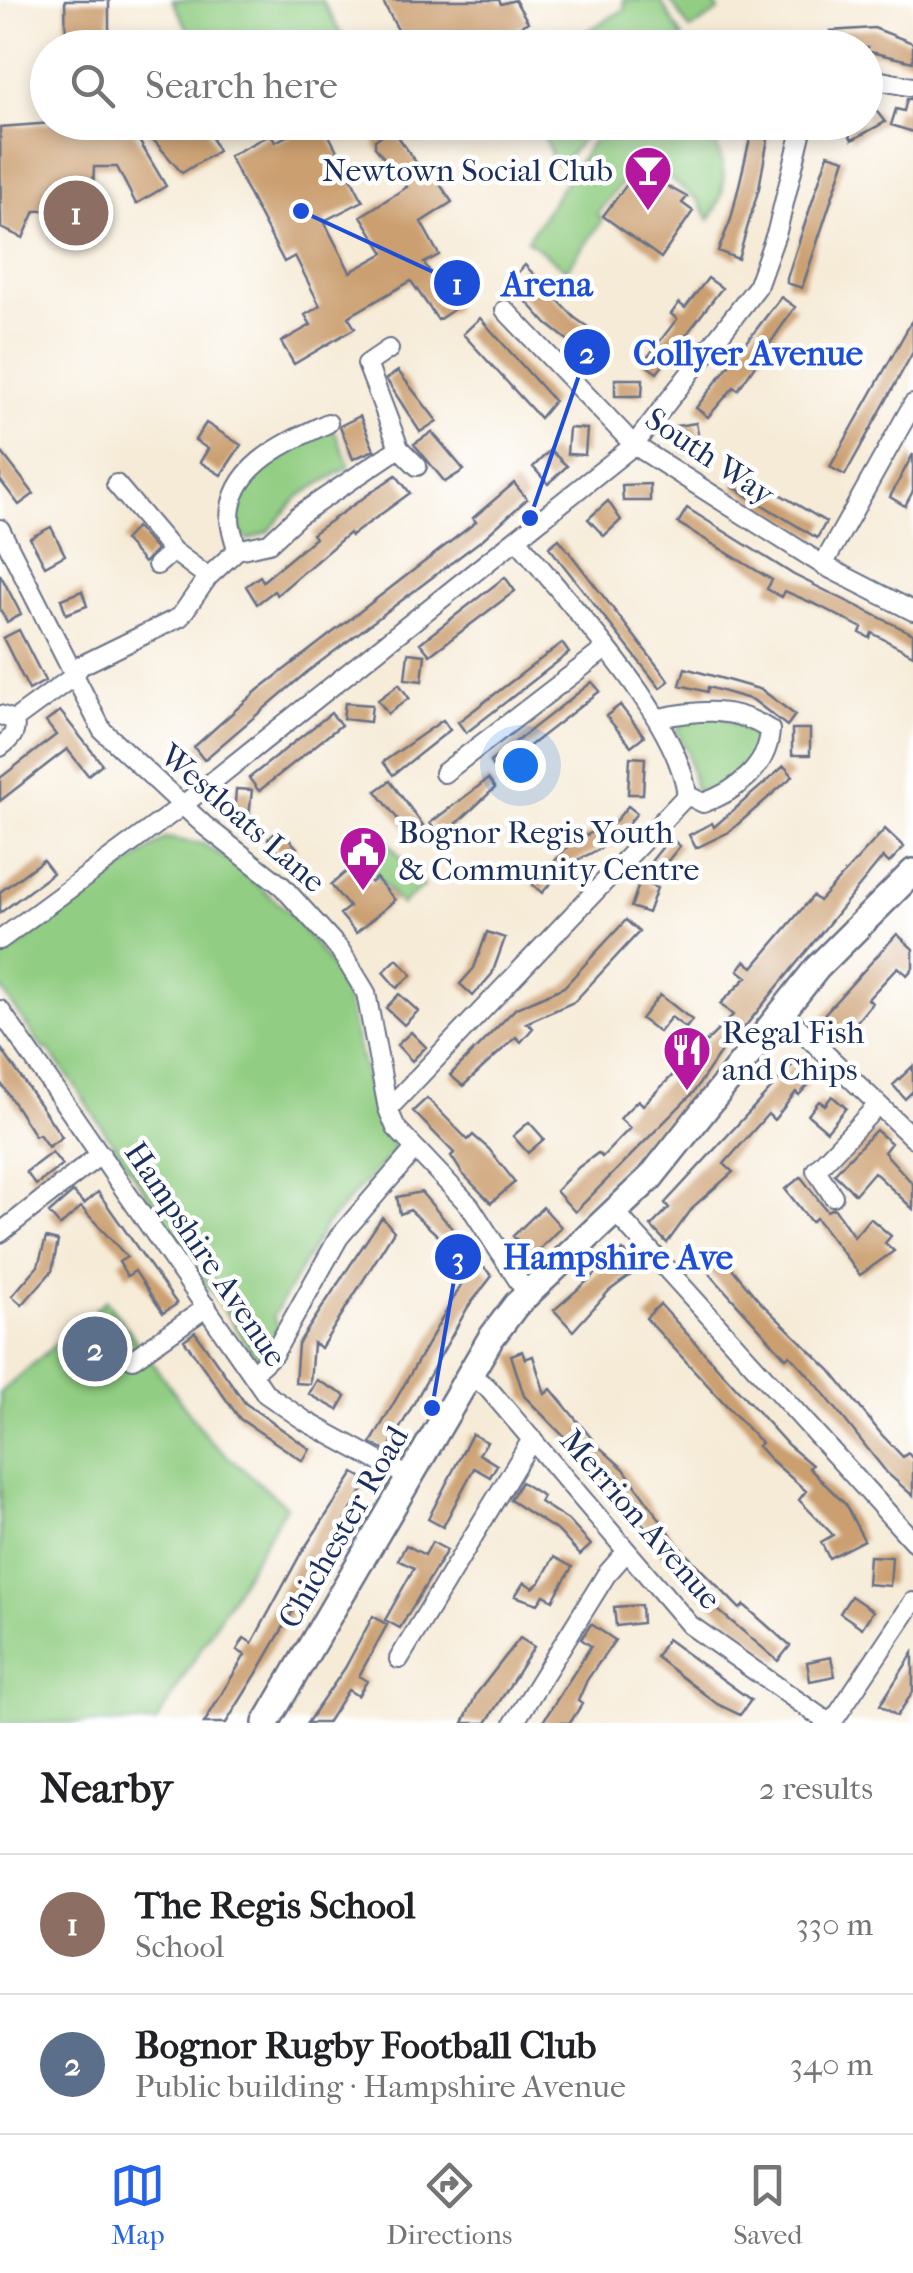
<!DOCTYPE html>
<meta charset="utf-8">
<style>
body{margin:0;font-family:"IM FELL French Canon",serif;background:#f6f6f6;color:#202124}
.you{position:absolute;left:520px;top:765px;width:35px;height:35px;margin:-25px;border:8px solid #fff;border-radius:50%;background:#1a73e8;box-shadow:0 0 0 15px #1a73e833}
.badge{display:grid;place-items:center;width:65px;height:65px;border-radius:50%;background:#2563eb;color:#fff;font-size:32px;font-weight:700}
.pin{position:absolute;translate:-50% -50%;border:5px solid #fff;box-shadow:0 2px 10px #0006}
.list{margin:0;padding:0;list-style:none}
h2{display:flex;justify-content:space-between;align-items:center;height:130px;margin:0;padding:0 40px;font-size:42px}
h2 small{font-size:32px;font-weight:400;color:#757577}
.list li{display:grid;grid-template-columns:65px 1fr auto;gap:30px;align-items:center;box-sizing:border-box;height:140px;padding:0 40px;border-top:2px solid #e0e0e0}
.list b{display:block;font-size:38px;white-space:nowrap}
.list p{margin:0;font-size:32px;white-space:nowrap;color:#757577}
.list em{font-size:32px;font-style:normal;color:#757577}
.icon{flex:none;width:55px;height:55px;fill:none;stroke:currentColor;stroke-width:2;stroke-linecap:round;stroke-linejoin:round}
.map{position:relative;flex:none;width:913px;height:1723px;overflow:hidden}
.search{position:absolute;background:#fff;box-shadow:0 5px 15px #0003;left:30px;right:30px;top:30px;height:110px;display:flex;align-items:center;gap:25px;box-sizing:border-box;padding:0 35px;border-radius:55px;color:#757577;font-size:38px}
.sheet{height:410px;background:#fff}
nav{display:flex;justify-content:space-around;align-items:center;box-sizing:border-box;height:140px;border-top:2px solid #e0e0e0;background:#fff;font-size:28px;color:#757577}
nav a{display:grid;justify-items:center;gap:5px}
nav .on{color:#2563eb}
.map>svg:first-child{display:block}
.green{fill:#91cd82;stroke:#567e70;stroke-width:2.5}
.building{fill:#cb9f70}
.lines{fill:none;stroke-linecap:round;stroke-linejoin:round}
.street-casing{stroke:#687188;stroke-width:22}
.secondary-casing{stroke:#687188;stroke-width:30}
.street{stroke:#fff;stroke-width:18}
.secondary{stroke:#fff;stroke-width:25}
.labels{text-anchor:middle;stroke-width:9;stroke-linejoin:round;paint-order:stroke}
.poi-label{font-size:32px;fill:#1b2f5e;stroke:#fff;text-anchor:start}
.street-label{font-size:32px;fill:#1b2f5e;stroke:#fff}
.leader{fill:none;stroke:#1d4ed8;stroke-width:4}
.callout-dot{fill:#1d4ed8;stroke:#fff;stroke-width:4}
.mark-label{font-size:30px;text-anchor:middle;font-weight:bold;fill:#fff}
.callout-label{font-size:35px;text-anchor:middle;font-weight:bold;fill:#1d4ed8;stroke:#fff;stroke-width:9;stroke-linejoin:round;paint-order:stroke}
</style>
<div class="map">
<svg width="913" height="1723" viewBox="0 0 913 1723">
<rect width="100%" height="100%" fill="#fff"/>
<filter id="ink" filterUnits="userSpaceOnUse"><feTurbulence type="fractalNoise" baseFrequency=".01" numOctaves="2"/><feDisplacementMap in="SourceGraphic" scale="20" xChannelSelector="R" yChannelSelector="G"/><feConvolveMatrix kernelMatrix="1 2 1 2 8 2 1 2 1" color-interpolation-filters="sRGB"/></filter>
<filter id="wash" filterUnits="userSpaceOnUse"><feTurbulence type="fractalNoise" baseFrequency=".0048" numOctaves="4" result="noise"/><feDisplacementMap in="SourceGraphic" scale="40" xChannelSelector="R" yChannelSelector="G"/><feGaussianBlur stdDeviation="2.25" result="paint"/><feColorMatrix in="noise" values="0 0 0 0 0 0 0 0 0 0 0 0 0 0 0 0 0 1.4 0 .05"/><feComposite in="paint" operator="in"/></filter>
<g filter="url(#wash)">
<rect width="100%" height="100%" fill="#f6ebd7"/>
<path class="green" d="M172,0h150l26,47h-150z
M623,0h37l23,38 -15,9h-18l-8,-11 -19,11h-39l-7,-10 48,-28z
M670,0h42l7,11 -29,19z
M605,122l97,1c24,29 30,65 7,97l-11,-20 -56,-42 -45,56 6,6 -37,50 -39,-30z
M539,123h54l-31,43 -8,-4z
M333,428l17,38 -52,31 -29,34 -20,9 -8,-5c-20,-58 52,-88 92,-107z
M717,714l40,22v15l-43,42 -19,-3 -8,-40 -10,-19 5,-11z
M383,836l41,50 -23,19 -41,-50z
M166,838l37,6 27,17 61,53 51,66 30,123 23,47 -70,76 -52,91 5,8c-3,13 -10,27 -23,32l-182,-274 -25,-34h-5l-43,-62v-28z
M106,1300l104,141 76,65 -130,217h-156v-330z"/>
<g id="blocks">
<path class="building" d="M65,0h44v48h-43z
M382,0h117l2,4 14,-4 13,22 -21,12 7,14h-99l-4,-8 -6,3z
M874,28l39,15v19l-47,-11 1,-3h-36l-1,-17z
M907,99h6v33l-22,-7 5,-16 8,2z
M874,108l11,14 -33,18 -9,-18h23v-9z
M66,122h62l38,64 -30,18 -19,-37h-23l-2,42 -57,2 -12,27 -22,-10 -1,-101z
M138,122h66l14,29 -36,22z
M314,122h8l41,79 -39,20 26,51 34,-19 -23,-37 46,-29 -32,-40v-7l17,-12 33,47 6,-4 21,31 -31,20 18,33 -15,8 32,45 -18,12 -27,-39 -63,36 7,11 -61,36 -13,-22 30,-17 -6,-10 15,-9 -25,-50 -11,6 -55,-106 42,-22 4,8z
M754,122h17l-12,66 -21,71 -20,-8 13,-32z
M828,154l17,5 -43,129 -15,-5v-5z
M638,170l49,27 -5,6 11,8 -32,47 -58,-42z
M525,265l50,53 33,23 -15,19 -46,-36 -38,-42z
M708,278l14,10 -65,85 -14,-10 34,-44 -6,-5 8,-11 6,5z
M781,297l14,10 -57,83 -4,-3 -26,30 -12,-9z
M480,318l74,83 -14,17 -77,-84z
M913,319v33l-68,123 -15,-8z
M398,371l39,50 -17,11 -34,-53z
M615,379h28l-1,17h-27z
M360,416l14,34 -21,9 -13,-33z
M206,423l35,22 -20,30 -21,-13 8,-13 -13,-9z
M696,423l5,27 -19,4 -6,-28z
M569,428l18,1 -2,26 -18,-1z
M432,432l32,38 -19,12 -31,-38z
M0,450l34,44 -15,11 -19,-25z
M550,450l17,16 -19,18 -15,-17z
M913,454v37l-8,15 -15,-9z
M743,472l83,50 -9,16 -84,-51z
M396,475l14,18 -59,43 -2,-3 -72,62 -3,-4 -17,13 -11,-18 14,-10 3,5 52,-43 -3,-4z
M514,483l13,16 -44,40 -176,133 -103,88 -10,-13 64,-57 218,-168 -3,-4z
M650,484v17h-27l-1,-16z
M608,501l13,19 -17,16 -16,-17z
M687,508l107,67 119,59v21l-41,-22 -2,5 -10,-5 2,-5 -43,-22 -34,-15 -3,6 -15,-8 5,-9 -94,-57z
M51,527l14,28 -20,11 -15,-28z
M136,527l20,23 -12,13 -20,-23z
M559,539l110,142 -9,7 -111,-141z
M0,574l21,40 -14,8 -7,-13z
M505,577l10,14 -85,64 -10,-12z
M82,591l5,15 -21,8 -5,-15z
M19,630l26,51 -16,9 -26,-52z
M562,643l7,10 -103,80 -8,-11z
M408,653l17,2 -3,26 -17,-2z
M685,668l77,22 33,25 -8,11 -34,-26 -45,-13 -1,5 -27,-7z
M592,682l8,9 -104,81 -6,-10z
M399,684l10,14 -21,16 -10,-14z
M345,703l27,2 -2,17 -27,-3z
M620,705l24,31 -13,10 -25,-30z
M60,711l42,53 -14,11 -21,-26 -67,52v-23l56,-43 -10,-13z
M331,713l10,12 -82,66 -10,-13z
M443,720l7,10 -57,45 -10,-13z
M792,729h18v26h-18z
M630,757l15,1 -2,36h-15z
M784,766l9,10 -64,56 -33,16 -7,-13 23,-12 2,4z
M488,779l7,9 -54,50 -11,-15z
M390,781l33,44 -13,10 -34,-44z
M236,789l16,1 -3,26 -15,-1z
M628,806l9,7 -22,28 -49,25 -24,27 -9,-8 38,-42 22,-11 5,10z
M280,829l17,19 -12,11 -17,-20z
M885,829l19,18 -15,16 -6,-6 -153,188 -3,-2 -34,50 -118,119 -19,-21 23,-24 19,-14 4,4 28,-29 -10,-9 5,-6 13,-13 5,5 90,-90 -13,-11 27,-27 -9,-7 7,-9 8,6 60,-71 6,5z
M670,838l10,8 -32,39 9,3 -9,25 -17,-6 13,-37z
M43,860l10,13 -53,40v-21z
M355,864l16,19 5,-5 19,22 -39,33 -16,-19 9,-7 -18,-22z
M626,920l13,12 -65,70 -48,21 7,5 -12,14 -5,-5 -53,49 -13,-11 66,-67 48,-21z
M487,932l18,6 -13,36 -19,22 -13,-12 14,-16z
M897,934l16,15v19l-6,7 -9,-8 -30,32 4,4 -32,39 -22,-21z
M397,959l15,16 -15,13 -14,-16z
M399,994l19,17 -14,14 -18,-17z
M660,995l32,25 -6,8 -15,-11 -12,15 -18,-13z
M411,1032l15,15 -14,14 -15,-16z
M0,1047l62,90 -14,10 -9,-13 -4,2 -35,-54z
M801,1056l18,17 -20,22 -3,-3 -22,28 -6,-6 -44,50 9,8 -39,34 -27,37 -16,-17 18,-18 -4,-5z
M913,1066v25l-8,8 -12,-14z
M832,1096l14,12 -19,23 -19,-16 11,-14 6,4z
M427,1098l41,42 5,-5 16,14 26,33 -24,21 -29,-30 -11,-17 3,-3 -41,-42z
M529,1122l15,17 -16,14 -15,-17z
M876,1130l15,13 -7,9 29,32v25l-39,-37 -19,22 -21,-20z
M52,1152l10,13 -26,20 -10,-13z
M801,1177l26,34 7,-3 20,29 16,-19 21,18 -6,7 9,8 -34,24 -44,-57 -5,4 -26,-33z
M73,1192l11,12 14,-12 79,112 -14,9 -28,-42 -8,5 -8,-14 8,-5 -46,-50 -21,19 -11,-13z
M421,1192l47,55 -8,9 -50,-46 -10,4 -3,-17z
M543,1207l18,20 -28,29 -20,-20z
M382,1217l12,14 -73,117 -8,-5 -3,41 -15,-1 3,-39z
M46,1238l12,3 -6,30 -30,34 -10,-9 26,-30z
M623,1250l17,18 -31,23 -36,40 -19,-21z
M717,1250l42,51 71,69 52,65 21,22 5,-4 5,6v37l-26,-23 -70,-88 -27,-30 -4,3 -85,-94z
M476,1259l16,17 -24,31 -81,144 -16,-8z
M660,1304l128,141 24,20 -3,3 36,36 19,36 -35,18 -8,-16 12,-7 -34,-35 7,-9 -36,-32 -12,-13 3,-3 -115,-125z
M69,1330l55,5 -2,30 -56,-3z
M195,1332l50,71 65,46 -7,12 -63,-42 -56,-79z
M522,1351l3,8 8,-3 12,38 6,-5 46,56 27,24 58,81 58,59 4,-4 46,41 -12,15 -86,-73 -41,-47 4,-3 -23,-26 3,-3 -111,-113 -13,-41z
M317,1380l29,16 -8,14 -29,-16z
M472,1434l15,8 -8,12 18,11 -7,12 -16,-9 -31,59 -15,-8z
M354,1473l14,8 -111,192 -31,50h-22l41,-68 -8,-5 7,-12 8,5 48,-88z
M521,1482l22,14 -3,6 28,18 23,25 -11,10 -21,-23 -49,-32z
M432,1542l15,8 -47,78 -15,-8 29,-52 -16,-8 8,-15 19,10z
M869,1556l23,1 -2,29 -23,-2z
M554,1557l18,10 -19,33 -9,-5 -6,9 -23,-8 9,-14 9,6 7,-6z
M851,1596l22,15 -11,17 -22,-15z
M641,1605l1,18 -26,3 -2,-19z
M373,1616l14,9 -28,51 8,5 -9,15 -10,-6 -21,33h-20l38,-55z
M591,1624l24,16 -28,40 -9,21 4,3 -12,19h-28l49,-77 -10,-7z
M520,1638l14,9 -48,76h-23l14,-30z
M667,1639l84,61 -11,15 -23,-11 -61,-47z
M913,1653v39l-16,24 -17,-11z
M831,1657l4,19 -25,5 -3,-19z"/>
</g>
</g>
<g filter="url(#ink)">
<use href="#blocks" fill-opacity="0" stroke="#687188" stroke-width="2.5"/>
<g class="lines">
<g class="street-casing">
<path id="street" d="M866,78l47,9
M505,310l129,135 189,120 90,46
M399,448l18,18
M116,484l57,67 35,26
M0,529l102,201 103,96 77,60 58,64 26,43 22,116 8,19 74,78 57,88
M237,550c-2,-10 -7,-22 -7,-31 0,-54 58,-77 98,-96
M157,565l16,-14
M823,565l90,-161
M0,715l14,5c3,13 -3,19 -14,27
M659,718c41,-8 75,-12 111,12 -2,37 -33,61 -67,73l-16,-8
M14,720l60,-44 6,-10 100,-49 28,-40 29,-27 32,-7 30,-28 100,-67 -32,-84 22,-15
M444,773l160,-123
M0,940l183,-135 451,-360 123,-158 20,-56 27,-109
M0,1010l266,384 41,28 103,56
M783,1013l130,125
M388,1109l299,-314c-9,-78 -119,-191 -169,-255
M833,1196l-17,-26 62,-65
M616,1213l297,328
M0,1233l101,-79
M133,1359l74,-52
M252,1374l22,-21 65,-116 76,-88
M469,1375l18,12 203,238 139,98
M399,1659l133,-220
M514,1723l92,-148 21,-24
M832,1723l81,-121"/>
</g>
<g class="secondary-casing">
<path id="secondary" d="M266,1723l225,-385 25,-33 135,-128 166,-209 96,-96"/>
</g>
<use href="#street" class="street"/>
<use href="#secondary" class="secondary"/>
</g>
</g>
<defs>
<g id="bar-pin" transform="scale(2.5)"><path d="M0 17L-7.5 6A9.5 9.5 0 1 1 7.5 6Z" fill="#b5179e" stroke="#fff"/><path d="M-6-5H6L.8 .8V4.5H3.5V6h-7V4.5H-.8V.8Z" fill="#fff"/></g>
<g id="civic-pin" transform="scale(2.5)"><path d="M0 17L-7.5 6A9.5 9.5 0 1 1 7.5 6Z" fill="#b5179e" stroke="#fff"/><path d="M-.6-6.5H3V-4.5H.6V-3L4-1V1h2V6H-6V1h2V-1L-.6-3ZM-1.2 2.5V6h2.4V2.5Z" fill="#fff"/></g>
<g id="restaurant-pin" transform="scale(2.5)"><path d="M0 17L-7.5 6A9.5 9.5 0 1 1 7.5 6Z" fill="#b5179e" stroke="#fff"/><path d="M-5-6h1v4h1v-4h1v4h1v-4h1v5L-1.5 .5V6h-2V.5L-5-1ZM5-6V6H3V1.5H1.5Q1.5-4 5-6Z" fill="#fff"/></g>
</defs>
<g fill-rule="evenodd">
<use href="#bar-pin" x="648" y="170"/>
<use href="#civic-pin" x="363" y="850"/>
<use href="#restaurant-pin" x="687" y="1050"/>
</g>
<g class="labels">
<g class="poi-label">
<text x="613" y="181" text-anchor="end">Newtown Social Club</text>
<text x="398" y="843">Bognor Regis Youth<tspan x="398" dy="37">&amp; Community Centre</tspan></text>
<text x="722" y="1043">Regal Fish<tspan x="722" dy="37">and Chips</tspan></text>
</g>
<g class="street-label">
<text transform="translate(710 456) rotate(34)" y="11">South Way</text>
<text transform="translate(243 818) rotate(41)" y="11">Westloats Lane</text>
<text transform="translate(206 1254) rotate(56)" y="11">Hampshire Avenue</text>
<text transform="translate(641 1519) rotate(49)" y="11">Merrion Avenue</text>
<text transform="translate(343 1527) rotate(-60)" y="11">Chichester Road</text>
</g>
</g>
<path class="leader" d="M301 211L457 283M530 518L587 352M432 1408L458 1257"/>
<g class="callout-dot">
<circle cx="301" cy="211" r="10"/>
<circle cx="530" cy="518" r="10"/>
<circle cx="432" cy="1408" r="10"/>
<circle cx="457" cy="283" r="25"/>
<circle cx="587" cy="352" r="25"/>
<circle cx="458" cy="1257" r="25"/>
</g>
<g class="mark-label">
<text x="457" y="294">1</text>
<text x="587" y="363">2</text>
<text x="458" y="1268">3</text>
</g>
<g class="callout-label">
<text x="547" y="296">Arena</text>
<text x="748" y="365">Collyer Avenue</text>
<text x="618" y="1269">Hampshire Ave</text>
</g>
</svg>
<div class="you"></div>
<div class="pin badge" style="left:76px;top:213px;background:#8d6e63">1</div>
<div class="pin badge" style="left:95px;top:1349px;background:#5c6f8a">2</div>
<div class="search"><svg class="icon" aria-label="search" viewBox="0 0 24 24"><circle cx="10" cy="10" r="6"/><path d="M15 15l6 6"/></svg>Search here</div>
</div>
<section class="sheet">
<h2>Nearby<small>2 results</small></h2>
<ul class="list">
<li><span class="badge" style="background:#8d6e63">1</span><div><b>The Regis School</b><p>School</p></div><em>330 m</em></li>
<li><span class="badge" style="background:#5c6f8a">2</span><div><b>Bognor Rugby Football Club</b><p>Public building · Hampshire Avenue</p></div><em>340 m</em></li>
</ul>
</section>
<nav>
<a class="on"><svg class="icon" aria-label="map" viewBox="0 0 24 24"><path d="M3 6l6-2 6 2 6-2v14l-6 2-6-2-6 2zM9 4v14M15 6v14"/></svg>Map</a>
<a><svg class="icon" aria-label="directions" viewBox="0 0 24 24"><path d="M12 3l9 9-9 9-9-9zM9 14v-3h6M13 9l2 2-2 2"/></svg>Directions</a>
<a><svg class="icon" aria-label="saved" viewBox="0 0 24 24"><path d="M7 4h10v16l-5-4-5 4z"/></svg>Saved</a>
</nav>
